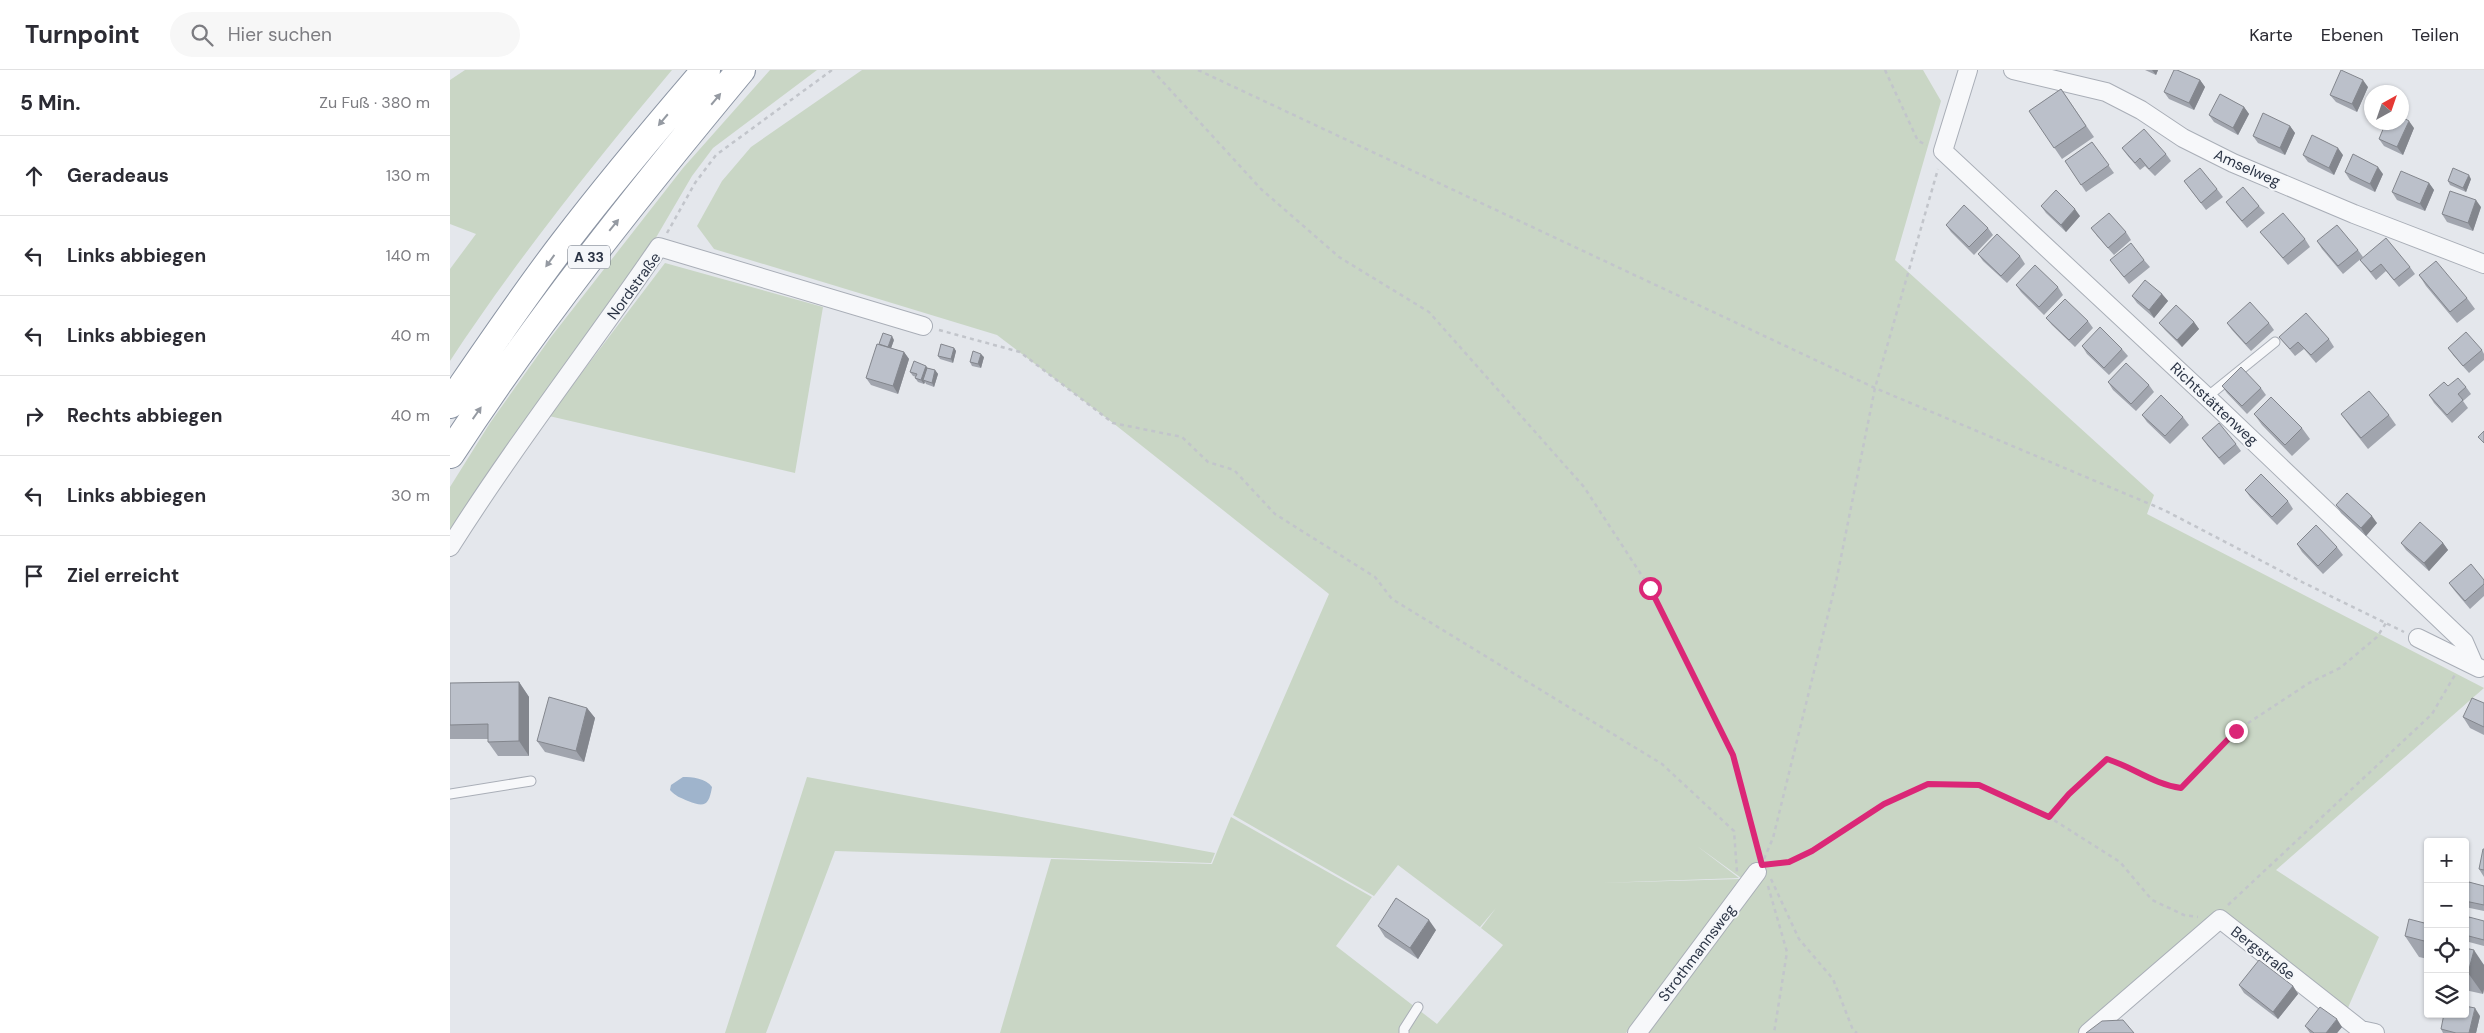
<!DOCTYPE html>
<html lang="de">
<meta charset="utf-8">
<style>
body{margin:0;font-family:"DM Sans",sans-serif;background:#f7f7f7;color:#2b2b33}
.controls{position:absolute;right:15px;bottom:15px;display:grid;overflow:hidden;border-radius:5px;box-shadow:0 1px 4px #0004}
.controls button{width:45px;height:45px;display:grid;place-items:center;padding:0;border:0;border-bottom:1px solid #e1e1e2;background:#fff;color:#2b2b33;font:25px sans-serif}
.compass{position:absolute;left:1914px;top:15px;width:45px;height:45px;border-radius:50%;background:#fff;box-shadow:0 1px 4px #0004;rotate:40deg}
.stop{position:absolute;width:15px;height:15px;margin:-11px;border:4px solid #db2777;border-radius:50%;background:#fff}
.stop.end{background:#db2777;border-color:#fff;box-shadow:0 1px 5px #0008}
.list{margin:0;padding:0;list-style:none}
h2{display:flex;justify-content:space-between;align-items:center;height:65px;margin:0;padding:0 20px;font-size:21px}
h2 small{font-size:16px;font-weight:400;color:#7c7c81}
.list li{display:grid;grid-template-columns:32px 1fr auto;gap:15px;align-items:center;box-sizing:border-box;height:80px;padding:0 20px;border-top:1px solid #e1e1e2}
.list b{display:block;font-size:19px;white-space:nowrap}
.list em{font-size:16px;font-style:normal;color:#7c7c81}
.icon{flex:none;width:28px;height:28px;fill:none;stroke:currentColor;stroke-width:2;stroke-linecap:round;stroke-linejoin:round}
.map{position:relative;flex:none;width:2034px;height:963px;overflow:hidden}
header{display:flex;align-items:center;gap:30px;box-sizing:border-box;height:70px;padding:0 25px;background:#fff;border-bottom:1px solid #e1e1e2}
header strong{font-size:24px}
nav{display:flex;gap:28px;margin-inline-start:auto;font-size:18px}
.search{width:350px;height:45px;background:#f7f7f7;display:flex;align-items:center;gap:12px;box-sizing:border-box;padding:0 18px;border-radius:28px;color:#7c7c81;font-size:19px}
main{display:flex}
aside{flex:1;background:#fff}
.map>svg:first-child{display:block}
.green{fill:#c9d6c5}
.water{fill:#9fb4cc}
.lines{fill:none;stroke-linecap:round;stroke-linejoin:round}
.service-casing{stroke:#a9aeb7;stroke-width:11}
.minor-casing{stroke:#a9aeb7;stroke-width:20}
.motorway-casing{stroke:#8b94a3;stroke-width:30}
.path{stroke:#c2c5cb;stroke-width:2.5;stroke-dasharray:4 4;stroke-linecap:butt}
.service{stroke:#f7f8fa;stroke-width:9}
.minor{stroke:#f7f8fa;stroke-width:18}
.motorway{stroke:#fff;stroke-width:28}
.wall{fill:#a1a5ae}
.shaded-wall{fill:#83868d}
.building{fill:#bbc0ca;stroke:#83868d}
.oneway{fill:#959aa2}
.route{stroke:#db2777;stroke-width:6}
.labels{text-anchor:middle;stroke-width:4;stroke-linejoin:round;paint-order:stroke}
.shield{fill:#f4f6f9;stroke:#676e7b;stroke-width:1}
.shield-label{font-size:14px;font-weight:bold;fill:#2b3445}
.street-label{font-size:15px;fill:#2b3445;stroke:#f4f6f9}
</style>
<header>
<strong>Turnpoint</strong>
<div class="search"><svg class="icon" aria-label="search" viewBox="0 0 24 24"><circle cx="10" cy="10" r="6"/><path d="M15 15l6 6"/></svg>Hier suchen</div>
<nav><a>Karte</a><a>Ebenen</a><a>Teilen</a></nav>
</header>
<main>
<aside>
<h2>5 Min.<small>Zu Fuß · 380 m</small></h2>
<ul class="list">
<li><svg class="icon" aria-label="ahead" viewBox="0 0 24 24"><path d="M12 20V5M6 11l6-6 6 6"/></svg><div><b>Geradeaus</b></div><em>130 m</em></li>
<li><svg class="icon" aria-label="left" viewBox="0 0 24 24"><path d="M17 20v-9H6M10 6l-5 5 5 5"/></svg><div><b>Links abbiegen</b></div><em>140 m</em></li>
<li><svg class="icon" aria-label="left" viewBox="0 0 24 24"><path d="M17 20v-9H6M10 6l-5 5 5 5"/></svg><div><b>Links abbiegen</b></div><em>40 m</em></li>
<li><svg class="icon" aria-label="right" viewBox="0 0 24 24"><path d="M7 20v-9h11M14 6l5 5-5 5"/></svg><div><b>Rechts abbiegen</b></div><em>40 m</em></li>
<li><svg class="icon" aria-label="left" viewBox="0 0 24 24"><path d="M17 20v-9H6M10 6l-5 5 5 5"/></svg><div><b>Links abbiegen</b></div><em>30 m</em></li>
<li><svg class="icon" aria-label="arrive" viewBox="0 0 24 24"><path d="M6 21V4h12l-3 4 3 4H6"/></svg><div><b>Ziel erreicht</b></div></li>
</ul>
</aside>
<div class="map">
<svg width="2034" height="963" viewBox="0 0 2034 963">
<rect width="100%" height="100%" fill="#e4e7ec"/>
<path class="green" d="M15,0h207c-78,93 -155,189 -222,291v-92l26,-35 -26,-10v-144z
M320,0h47l-104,78 -21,28 -38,65 -204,296v-50l40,-64 61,-86 132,-169z
M412,0h1061l18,31 -46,159 259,235 -7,19 337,174 -208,182 103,67 -32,73 -127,-91 -132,114h-442l109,-145 -58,-42 42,32 -139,5 140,-4 -114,154h-626l51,-174 161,5 19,-47 141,80 -36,49 101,78 66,-79 -22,-17 15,-20 -16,19 -82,-62 -24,31 -141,-81 96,-221 -216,-171 -116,-88 -283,-86 -17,-23 25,-45 29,-34z
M215,193l158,44 -28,166 -246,-57z
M357,707l408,76 -4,10 -376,-12 -69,182h-41z"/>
<path class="water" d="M233,707c9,0 23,1 29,10 -3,18 -7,21 -24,14 -7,-3 -13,-5 -18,-11l1,-5z"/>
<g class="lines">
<g class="service-casing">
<path id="service" d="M1757,327l68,-55
M0,724l81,-13
M954,963v-4l14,-22"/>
</g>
<g class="minor-casing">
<path id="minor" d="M1518,0l-25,81 264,246 257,245 10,23
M1563,0l93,22 35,18 42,28 50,25 121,51 130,50
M0,477c65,-103 140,-199 209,-300l264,79
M1968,568l61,30
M1187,963l120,-161
M1638,963l132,-114 141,111 14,3"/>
</g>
<g class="motorway-casing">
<path id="motorway" d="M0,334c37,-54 74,-109 114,-161 45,-59 93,-116 142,-173
M0,384c88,-135 188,-260 291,-384"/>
</g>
<path class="path" d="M702,0l109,119 78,68 90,55 155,175 66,101 83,167 27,102
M748,0l677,318 289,122 140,73 100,49
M1435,0l33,71 9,4
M217,163l28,-50 21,-28 116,-85
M489,260l81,22 93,71 69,14 26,25 26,8 41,44 100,63 17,22 270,165 72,67 3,41
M1599,747l20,-23 38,-35 22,7 17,12 17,7 18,3 55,-57 73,-48 31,-15 37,-31 9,-14
M1314,789l9,-21 63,-256 39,-194 63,-219
M1321,794l18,-2 23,-11 72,-46 44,-21 51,1 70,32 71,45 32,38 32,15 14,2
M1321,809l28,60 34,40 20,51 4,3
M1318,816l19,66 -13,81
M1778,835l204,-191 24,-41"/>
<use href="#service" class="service"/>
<use href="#minor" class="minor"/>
<use href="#motorway" class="motorway"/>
</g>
<path class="wall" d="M1695,0h13l-2,5z
M1750,10l5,7 -11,23 -25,-11 -5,-7z
M1918,17l-11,25 -21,-10 -6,-7z
M1611,19l33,48 -32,22 -33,-48z
M1794,37l5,7 -11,21 -24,-13 -5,-7z
M1840,56l5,7 -10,22 -27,-12 -5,-7z
M1964,58l-11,27 -19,-9 -5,-7z
M1642,72l22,31 -28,19 -21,-31z
M1672,78l44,6 5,7 -16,15 -10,-10 -5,4 -13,-15z
M1853,85h40l-9,20 -26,-13z
M1895,102l38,2 -8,18 -25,-12z
M2021,109l-5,13 -16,-7 -2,-4z
M1734,111l33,8 6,8 -17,13z
M1979,113l5,7 -9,21 -28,-11 -5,-8z
M1776,132l33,4 6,7 -18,15 -16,-19z
M1591,136l39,10 -14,16 -20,-19z
M2031,137l-8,24 -26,-9 -5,-8z
M1496,155l42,3 5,7 -19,20 -23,-23z
M1641,158l35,4 5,8 -17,15 -17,-19z
M1810,162l45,7 5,8 -22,18 -22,-26z
M1867,171l41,9 5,7 -20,17 -21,-25z
M1528,184l42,2 5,8 -18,19 -24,-22z
M1660,190h34l6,7 -21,17z
M1910,190l50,7 5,7 -16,13 -13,-16 -10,9z
M1969,205l48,23 8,11 -18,14 -31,-37z
M1566,215l42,2 5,8 -19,20 -23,-23z
M1712,224l6,7 -14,17 -17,-15 -5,-7z
M1596,248l42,3 5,7 -18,19 -23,-22z
M1744,252l5,7 -17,18 -17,-17 -6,-7z
M1777,253h42l5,7 -23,21 -19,-21z
M1829,267l50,2 5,8 -18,16 -12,-14 -9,7z
M444,270l-3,8 13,4 5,7 -11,35 -27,-9 -5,-7z
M1632,276l40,3 6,7 -19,19 -22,-21z
M504,278l2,3 -3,12 -13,-4 -2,-3z
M1998,278l34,2 2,4v6l-15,13 -16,-18z
M534,287l-3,11 -9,-2 -2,-4z
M476,296l1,2 8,2 3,4 -4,13 -8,-3 -1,-2 -1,2 -6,-2 -3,-4 1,-1 -3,-1 -3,-4z
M1658,312l41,3 5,7 -18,19 -23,-21z
M1772,316l39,2 5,7 -19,19 -20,-21z
M1998,316l18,1 5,7 -8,7 5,7 -16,15 -18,-20 -5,-8z
M1804,344l48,14 8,11 -18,17 -30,-31z
M1891,344l48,1 7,10 -28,24 -19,-24z
M1692,345l41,2 6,8 -19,19 -23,-22z
M1752,368l34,6 5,7 -17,14 -17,-20z
M1795,420l43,11 5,8 -16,16 -27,-28z
M1886,435l41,18 -11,13 -25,-23z
M1951,473h42l5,7 -19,21 -23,-21z
M1847,474l40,3 6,8 -20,19 -21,-22z
M2034,510v16l-14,13 -16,-19 -5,-7z
M69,612l10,15v59h-31l-10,-14v-3h-38v-56z
M2034,633v32l-14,-7 -7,-11z
M137,638l8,10 -11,44 -39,-10 -8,-11z
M2034,779v28l-5,-8z
M2015,811l19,5v25l-19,-4z
M2034,851v25l-15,-4 -4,-6v-5z
M1978,854v35l-9,-2 -14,-21z
M928,856l58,4 -18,29 -33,-22z
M2015,878l19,17v24l-1,5 -18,-4z
M1789,915l54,1 5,8 -20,25 -34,-26z
M2030,946l-4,17h-33l-2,-4z
M1855,956l37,1 -5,6h-27z"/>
<path class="shaded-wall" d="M1702,0h6l-2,5z
M1750,10l5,7 -11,23 -5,-7z
M1913,10l5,7 -11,25 -5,-8z
M1794,37l5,7 -11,21 -5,-7z
M1959,51l5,7 -11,27 -6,-8z
M1840,56l5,7 -10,22 -5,-7z
M1888,78l5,7 -9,20 -5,-7z
M1928,97l5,7 -8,18 -5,-8z
M2019,105l2,4 -5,13 -3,-4z
M1979,113l5,7 -9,21 -5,-7z
M2026,130l5,7 -8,24 -5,-8z
M1625,139l5,7 -14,16 -5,-7z
M1712,224l6,7 -14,17 -5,-8z
M1744,252l5,7 -17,18 -5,-7z
M442,266l2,4 -4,11 -2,-4z
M504,278l2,3 -3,12 -2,-4z
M454,282l5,7 -11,35 -5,-8z
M531,284l3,3 -3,11 -3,-4z
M476,296l3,4 -6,10 2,2 -1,2 -3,-4z
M485,300l3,4 -4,13 -2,-4z
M1922,446l5,7 -11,13 -5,-8z
M1993,473l5,7 -19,21 -5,-8z
M69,612l10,15v59l-10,-15z
M137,638l8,10 -11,44 -8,-11z
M979,850l7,10 -18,29 -8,-11z
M2024,880l10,15v24l-1,5 -15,-21z
M1843,916l5,8 -20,25 -5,-7z
M2025,938l5,8 -4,17h-7z
M1887,949l5,8 -5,6h-11z"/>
<path class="building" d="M1724,0h3l23,10 -11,23 -25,-11z
M1891,0l22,10 -11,24 -22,-9z
M1611,19l25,37 -32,22 -25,-37z
M1770,24l24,13 -11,21 -24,-13z
M1813,43l27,13 -10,22 -27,-12z
M1952,47l7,4 -12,26 -18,-8 7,-17h16z
M1694,59l22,25 -17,15 -9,-11 -5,5 -13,-15z
M1862,65l26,13 -9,20 -26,-13z
M1642,72l17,23 -28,20 -16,-24z
M1903,84l25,13 -8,17 -25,-12z
M1750,98l17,21 -16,14 -17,-22z
M2003,98l16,7 -6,13 -15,-7z
M1951,101l28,12 -9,21 -28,-12z
M1793,117l16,19 -17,15 -16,-19z
M1606,120l19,19 -14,16 -20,-19z
M2000,121l26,9 -8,23 -26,-9z
M1514,135l24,23 -19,19 -23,-22z
M1659,143l17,19 -18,16 -17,-20z
M1833,143l22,26 -22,19 -23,-26z
M1887,155l21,25 -20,16 -21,-25z
M1547,164l23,22 -19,20 -23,-22z
M1936,168l24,29 -16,13 -13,-16 -10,8 -11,-12z
M1681,173l13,17 -20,17 -14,-17z
M1986,191l31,37 -17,14 -31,-37z
M1585,195l23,22 -19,20 -23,-22z
M1695,210l17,14 -13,16 -17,-14z
M1615,229l23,22 -19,19 -23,-22z
M1800,232l19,21 -23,21 -19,-21z
M1726,235l18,17 -17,18 -18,-17z
M1856,243l23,26 -18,16 -13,-13 -8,7 -11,-12z
M1650,257l22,22 -18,19 -22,-22z
M2016,262l16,18 -19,16 -15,-18z
M433,263l9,3 -4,11 -9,-3z
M427,274l27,8 -11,34 -27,-8z
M491,274l13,4 -3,11 -13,-3z
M523,281l8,3 -3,10 -8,-2z
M464,291l12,5 -5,14 -6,-2 2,-4 -7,-2z
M1676,293l23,22 -18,19 -23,-22z
M1791,297l20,21 -19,18 -20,-20z
M477,298l8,2 -3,13 -9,-3z
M2008,308l8,9 -8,7 5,6 -16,15 -18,-20 15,-13 4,4z
M1919,321l20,24 -28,23 -20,-24z
M1711,325l22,22 -18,19 -23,-21z
M1821,327l31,31 -17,17 -31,-31z
M1769,353l17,21 -17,14 -17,-20z
M2034,361v12l-6,-6z
M1811,404l27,27 -16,16 -27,-27z
M1897,423l25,23 -11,12 -25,-23z
M1970,452l23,21 -19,20 -23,-20z
M1866,455l21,22 -19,19 -21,-22z
M2021,494l13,16v4l-19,17 -16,-18z
M69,612v59l-31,1v-18l-38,1v-42z
M99,627l38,11 -11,43 -39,-10z
M2022,628l12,5v24l-21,-10z
M2033,779h1v21l-5,-1z
M2015,811l19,5v19l-19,-4z
M946,828l33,22 -19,28 -32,-22z
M2019,847l15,4v19l-19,-5v-4z
M1959,849l19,5v18l-23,-6z
M2015,878l9,2 -6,23h-3z
M1809,890l34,26 -20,26 -34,-27z
M2015,936l10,2 -6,25h-13l-15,-4 3,-15h21z
M1870,937l17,12 -11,14h-12l-9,-7z
M1673,950l11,13h-48l16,-12z"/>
<defs><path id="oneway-solid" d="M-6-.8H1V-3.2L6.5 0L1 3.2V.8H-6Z" transform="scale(1.25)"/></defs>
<g class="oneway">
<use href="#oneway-solid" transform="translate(266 29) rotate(-50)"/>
<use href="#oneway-solid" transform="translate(213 50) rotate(130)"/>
<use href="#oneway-solid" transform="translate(164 155) rotate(-51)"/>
<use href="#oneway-solid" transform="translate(100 191) rotate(126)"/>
<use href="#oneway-solid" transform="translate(27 343) rotate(-55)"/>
</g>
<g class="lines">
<path class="route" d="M1200,518l83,167 29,110 27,-3 23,-11 72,-47 44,-20 51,1 70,32 20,-23 38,-35c26,8 46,25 74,29l55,-57"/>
</g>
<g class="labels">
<rect class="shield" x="118" y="175.5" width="42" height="23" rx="4"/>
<g class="shield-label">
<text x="139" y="192">A 33</text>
</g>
<g class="street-label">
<text transform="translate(1797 98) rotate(24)" y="5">Amselweg</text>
<text transform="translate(184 216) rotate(-54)" y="5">Nordstraße</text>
<text transform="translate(1764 334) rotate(43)" y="5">Richtstättenweg</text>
<text transform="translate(1247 883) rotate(-53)" y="5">Strothmannsweg</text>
<text transform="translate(1813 883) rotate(38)" y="5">Bergstraße</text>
</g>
</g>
</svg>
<div class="controls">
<button>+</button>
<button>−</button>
<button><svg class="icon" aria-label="locate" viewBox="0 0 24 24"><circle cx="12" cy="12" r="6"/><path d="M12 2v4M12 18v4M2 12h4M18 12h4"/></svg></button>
<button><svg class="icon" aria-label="layers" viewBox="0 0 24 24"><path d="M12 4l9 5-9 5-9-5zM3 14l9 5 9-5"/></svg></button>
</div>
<svg class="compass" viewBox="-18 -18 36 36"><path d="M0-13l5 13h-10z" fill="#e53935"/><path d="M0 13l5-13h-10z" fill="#7c7c81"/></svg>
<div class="stop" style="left:1200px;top:518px"></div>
<div class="stop end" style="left:1786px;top:661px"></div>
</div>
</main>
